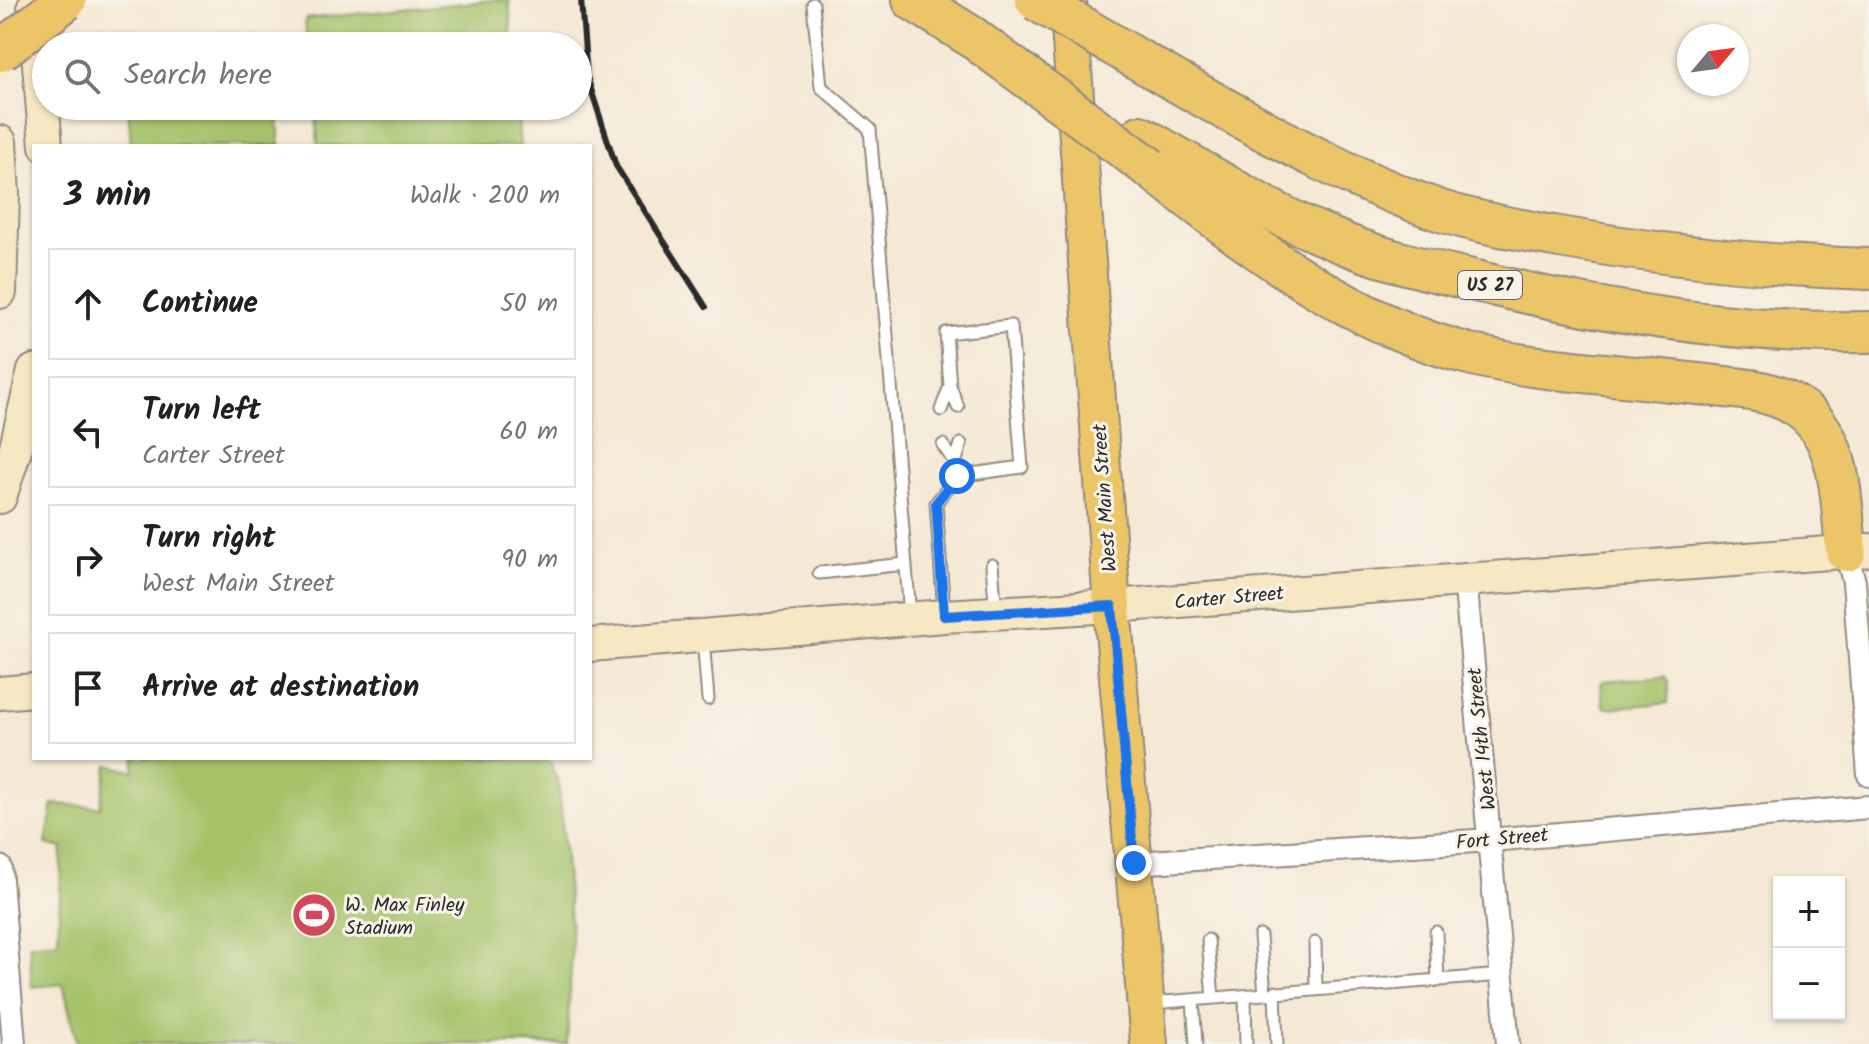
<!DOCTYPE html>
<meta charset="utf-8">
<style>
body{margin:0;font-family:Kalam,sans-serif;background:#f6f6f6;color:#202124}
.controls{position:absolute;right:24px;bottom:24px;display:grid;overflow:hidden;border-radius:0px;box-shadow:0 2px 6px #0004}
.controls button{width:72px;height:72px;display:grid;place-items:center;padding:0;border:0;border-bottom:2px solid #e0e0e0;background:#fff;color:#202124;font:40px sans-serif}
.compass{position:absolute;left:1677px;top:24px;width:72px;height:72px;border-radius:50%;background:#fff;box-shadow:0 2px 6px #0004;rotate:61deg}
.stop{position:absolute;width:24px;height:24px;margin:-18px;border:6px solid #1a73e8;border-radius:50%;background:#fff}
.stop.end{background:#1a73e8;border-color:#fff;box-shadow:0 2px 8px #0008}
.list{margin:0;padding:0;list-style:none}
h2{display:flex;justify-content:space-between;align-items:center;height:104px;margin:0;padding:0 32px;font-size:34px}
h2 small{font-size:26px;font-weight:400;color:#757577}
.list li{display:grid;grid-template-columns:52px 1fr auto;gap:24px;align-items:center;box-sizing:border-box;height:112px;margin:0 16px 16px;padding:0 16px;border:2px solid #e0e0e0;border-radius:0px}
.list b{display:block;font-size:30px;white-space:nowrap}
.list p{margin:0;font-size:26px;white-space:nowrap;color:#757577}
.list em{font-size:26px;font-style:normal;color:#757577}
.icon{flex:none;width:44px;height:44px;fill:none;stroke:currentColor;stroke-width:2;stroke-linecap:round;stroke-linejoin:round}
.map{position:relative;flex:none;width:1869px;height:1044px;overflow:hidden}
.search{position:absolute;background:#fff;box-shadow:0 2px 6px #0004;left:32px;top:32px;width:560px;height:88px;display:flex;align-items:center;gap:20px;box-sizing:border-box;padding:0 28px;border-radius:44px;color:#757577;font-size:30px}
.panel{position:absolute;background:#fff;box-shadow:0 2px 6px #0004;left:32px;top:144px;width:560px;height:616px;border-radius:0px}
.map>svg:first-child{display:block}
.green{fill:#a5c269;stroke:#68764a;stroke-width:2}
.lines{fill:none;stroke-linecap:round;stroke-linejoin:round}
.lane-casing{stroke:#908a80;stroke-width:15}
.street-casing{stroke:#908a80;stroke-width:26}
.secondary-casing{stroke:#908a80;stroke-width:36}
.primary-casing{stroke:#908a80;stroke-width:40}
.highway-casing{stroke:#908a80;stroke-width:44}
.lane{stroke:#fff;stroke-width:11}
.street{stroke:#fff;stroke-width:22}
.secondary{stroke:#f7e8c3;stroke-width:32}
.primary{stroke:#ecc569;stroke-width:36}
.highway{stroke:#ecc569;stroke-width:40}
.rail{stroke:#2b2b2b;stroke-width:6}
.highway-bridge-casing{stroke:#908a80;stroke-width:44;stroke-linecap:butt}
.highway-bridge{stroke:#ecc569;stroke-width:40}
.route{stroke:#1a73e8;stroke-width:10}
.labels{text-anchor:middle;stroke-width:6;stroke-linejoin:round;paint-order:stroke}
.shield{fill:#f7f3e8;stroke:#686764;stroke-width:2}
.shield-label{font-size:18px;font-weight:bold;fill:#2b2b2b}
.street-label{font-size:20px;fill:#2b2b2b;stroke:#f7f3e8}
.poi-label{font-size:20px;fill:#2b2b2b;stroke:#f7f3e8;text-anchor:start}
</style>
<div class="map">
<svg width="1869" height="1044" viewBox="0 0 1869 1044">
<rect width="100%" height="100%" fill="#f7f3e8"/>
<filter id="ink" filterUnits="userSpaceOnUse"><feTurbulence type="fractalNoise" baseFrequency=".0125" numOctaves="2"/><feDisplacementMap in="SourceGraphic" scale="16" xChannelSelector="R" yChannelSelector="G"/><feConvolveMatrix kernelMatrix="1 2 1 2 8 2 1 2 1" color-interpolation-filters="sRGB"/></filter>
<filter id="wash" filterUnits="userSpaceOnUse"><feTurbulence type="fractalNoise" baseFrequency=".006" numOctaves="4" result="noise"/><feDisplacementMap in="SourceGraphic" scale="32" xChannelSelector="R" yChannelSelector="G"/><feGaussianBlur stdDeviation="1.8" result="paint"/><feColorMatrix in="noise" values="0 0 0 0 0 0 0 0 0 0 0 0 0 0 0 0 0 1.4 0 .05"/><feComposite in="paint" operator="in"/></filter>
<g filter="url(#wash)">
<rect width="100%" height="100%" fill="#f5e8d4"/>
<path class="green" d="M495,0h14l3,46h-219l14,-4 -2,-23z
M128,106h149l3,40h-149z
M315,106h202l3,40h-202z
M1665,676l4,6 -1,21 -62,5 -3,-2 -2,-22 2,-3z
M135,758h413l11,26 13,162 -5,98h-490l-14,-60 -31,3 -3,-43 29,-3 4,-93 -16,-4 7,-40 47,3 8,-42 26,6z"/>
</g>
<g filter="url(#ink)">
<g class="lines">
<g class="lane-casing">
<path id="lane" d="M813,4l8,83 49,42 40,486
M941,410l9,-24
M943,445l12,18
M957,476l-2,-13 6,-19
M992,565l4,47
M819,573l87,-9
M944,612l-8,-109 21,-27 65,-9 -11,-141 -65,7 4,53 8,21
M703,639l5,60
M1436,932l2,49
M1260,936l5,58
M1208,940l5,58
M1315,943l1,47
M1275,992l2,52
M1245,996l1,48
M1193,1000l3,44
M1152,1003l350,-28"/>
</g>
<g class="street-casing">
<path id="street" d="M1846,551l8,31 15,193
M1465,578l43,466
M1134,863l357,-23 378,-33
M0,867l14,177"/>
</g>
<g class="secondary-casing">
<path id="secondary" d="M34,6l12,140
M0,142l3,53 -3,97
M0,497l16,-50 18,-76
M590,645l354,-29 168,-10 757,-56
M0,693l34,-3"/>
</g>
<g class="primary-casing">
<path id="primary" d="M1068,0l44,606 37,438"/>
</g>
<g class="highway-casing">
<path id="highway" d="M913,0l59,37
M1163,74c90,51 180,103 278,137 37,12 76,18 113,25 104,19 210,30 315,33
M1140,136c63,35 126,76 193,103 48,21 101,32 151,44 127,31 255,51 385,49
M1150,168c97,76 201,157 323,187 40,10 81,14 121,18 52,5 104,11 157,17 91,15 88,86 95,161"/>
</g>
<use href="#lane" class="lane"/>
<use href="#street" class="street"/>
<use href="#secondary" class="secondary"/>
<use href="#primary" class="primary"/>
<use href="#highway" class="highway"/>
<path class="rail" d="M581,0l6,77 29,89 90,141"/>
<g class="highway-bridge-casing">
<path id="highway-bridge" d="M1036,0l127,74
M972,37l178,131
M0,51l66,-51"/>
</g>
<use href="#highway-bridge" class="highway-bridge"/>
</g>
</g>
<g class="lines" filter="url(#ink)">
<path class="route" d="M957,476l-21,27 8,113 168,-10 22,257"/>
</g>
<defs>
<g id="stadium-disc" transform="scale(2.3)"><circle r="9.5" fill="#d1495b" stroke="#f7f3e8"/><path d="M0-5a6.5 5 0 1 0 0 10a6.5 5 0 1 0 0-10ZM-3.5-1.8h7v3.6h-7Z" fill="#fff"/></g>
</defs>
<g fill-rule="evenodd">
<use href="#stadium-disc" x="314" y="915"/>
</g>
<g class="labels">
<rect class="shield" x="1458" y="271" width="64" height="28" rx="6"/>
<g class="shield-label">
<text x="1490" y="291">US 27</text>
</g>
<g class="street-label">
<text transform="translate(1104 498) rotate(-94)" y="7">West Main Street</text>
<text transform="translate(1229 597) rotate(-5)" y="7">Carter Street</text>
<text transform="translate(1481 739) rotate(-96)" y="7">West 14th Street</text>
<text transform="translate(1502 838) rotate(-5)" y="7">Fort Street</text>
</g>
<g class="poi-label">
<text x="345" y="911">W. Max Finley<tspan x="345" dy="23">Stadium</tspan></text>
</g>
</g>
</svg>
<div class="controls">
<button>+</button>
<button>−</button>
</div>
<svg class="compass" viewBox="-18 -18 36 36"><path d="M0-13l5 13h-10z" fill="#e53935"/><path d="M0 13l5-13h-10z" fill="#757577"/></svg>
<div class="stop" style="left:957px;top:476px"></div>
<div class="stop end" style="left:1134px;top:863px"></div>
<div class="search"><svg class="icon" aria-label="search" viewBox="0 0 24 24"><circle cx="10" cy="10" r="6"/><path d="M15 15l6 6"/></svg>Search here</div>
<section class="panel">
<h2>3 min<small>Walk · 200 m</small></h2>
<ul class="list">
<li><svg class="icon" aria-label="ahead" viewBox="0 0 24 24"><path d="M12 20V5M6 11l6-6 6 6"/></svg><div><b>Continue</b></div><em>50 m</em></li>
<li><svg class="icon" aria-label="left" viewBox="0 0 24 24"><path d="M17 20v-9H6M10 6l-5 5 5 5"/></svg><div><b>Turn left</b><p>Carter Street</p></div><em>60 m</em></li>
<li><svg class="icon" aria-label="right" viewBox="0 0 24 24"><path d="M7 20v-9h11M14 6l5 5-5 5"/></svg><div><b>Turn right</b><p>West Main Street</p></div><em>90 m</em></li>
<li><svg class="icon" aria-label="arrive" viewBox="0 0 24 24"><path d="M6 21V4h12l-3 4 3 4H6"/></svg><div><b>Arrive at destination</b></div></li>
</ul>
</section>
</div>
